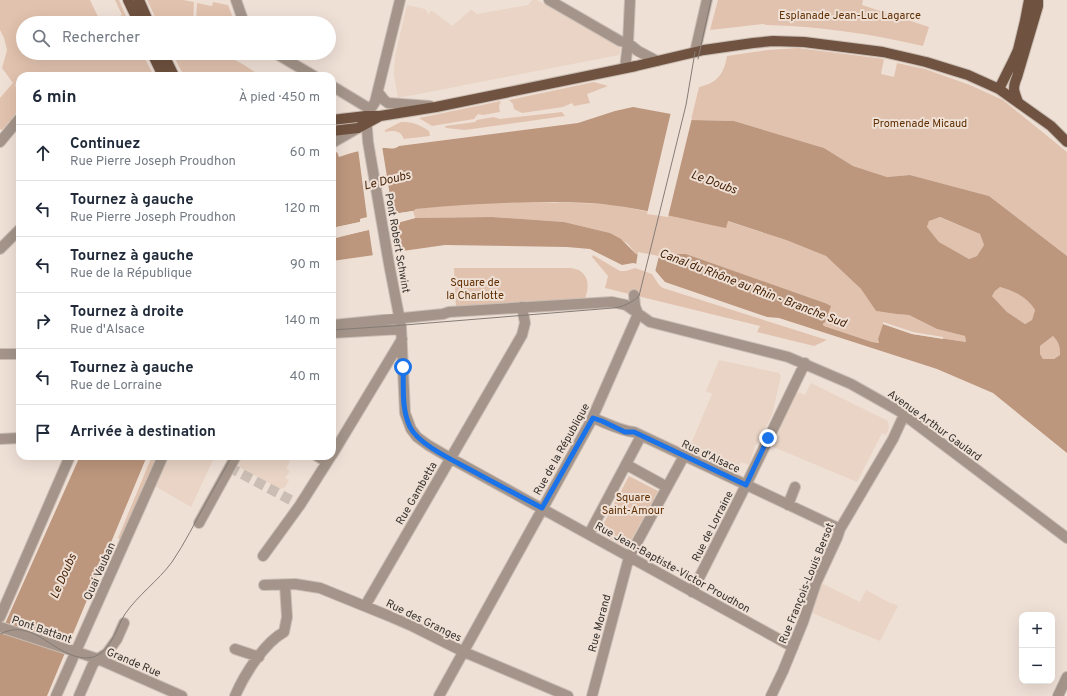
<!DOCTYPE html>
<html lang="fr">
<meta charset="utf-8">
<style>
body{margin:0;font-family:Overpass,sans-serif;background:#f6f6f7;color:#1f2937}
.controls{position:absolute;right:12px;bottom:12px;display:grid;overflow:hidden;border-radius:8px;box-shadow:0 4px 16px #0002}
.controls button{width:36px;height:36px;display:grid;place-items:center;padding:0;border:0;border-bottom:1px solid #e0e1e3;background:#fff;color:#1f2937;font:20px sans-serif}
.stop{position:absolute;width:12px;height:12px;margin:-9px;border:3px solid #1a73e8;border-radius:50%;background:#fff}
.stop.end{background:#1a73e8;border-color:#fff;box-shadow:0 1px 4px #0008}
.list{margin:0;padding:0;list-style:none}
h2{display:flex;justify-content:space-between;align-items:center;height:52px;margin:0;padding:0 16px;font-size:17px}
h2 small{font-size:13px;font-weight:400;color:#747a83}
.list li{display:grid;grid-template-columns:26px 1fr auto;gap:12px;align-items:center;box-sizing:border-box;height:56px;padding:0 16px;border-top:1px solid #e0e1e3}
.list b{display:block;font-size:15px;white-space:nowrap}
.list p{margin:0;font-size:13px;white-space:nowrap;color:#747a83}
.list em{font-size:13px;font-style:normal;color:#747a83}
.icon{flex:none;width:22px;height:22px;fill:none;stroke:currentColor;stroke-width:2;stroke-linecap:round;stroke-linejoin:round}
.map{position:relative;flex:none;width:1067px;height:696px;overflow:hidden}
.search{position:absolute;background:#fff;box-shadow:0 4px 16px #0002;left:16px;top:16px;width:320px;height:44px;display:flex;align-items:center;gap:10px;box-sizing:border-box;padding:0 14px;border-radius:22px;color:#747a83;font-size:15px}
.panel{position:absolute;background:#fff;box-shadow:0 4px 16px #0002;left:16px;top:72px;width:320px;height:388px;border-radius:12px}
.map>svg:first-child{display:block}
.built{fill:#e9d4c5}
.green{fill:#e1c2ae}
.water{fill:#bc967d;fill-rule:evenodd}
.pier{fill:#efe0d6}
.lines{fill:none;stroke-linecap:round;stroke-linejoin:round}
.minor-tunnel{stroke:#cabdb4;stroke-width:10;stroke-dasharray:10 5;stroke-linecap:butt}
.minor-casing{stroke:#cabdb4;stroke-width:12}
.major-casing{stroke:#cabdb4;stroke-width:12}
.minor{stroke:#a49489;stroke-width:10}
.major{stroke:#6f523f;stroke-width:10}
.tram{stroke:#857c75;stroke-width:1}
.route{stroke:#1a73e8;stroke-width:5}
.labels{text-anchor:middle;stroke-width:4;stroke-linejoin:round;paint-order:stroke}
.park-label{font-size:11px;fill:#602f03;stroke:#efe0d6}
.street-label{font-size:11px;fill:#37322e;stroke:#efe0d6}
.water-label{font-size:12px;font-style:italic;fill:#431e00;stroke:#efe0d6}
</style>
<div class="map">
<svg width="1067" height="696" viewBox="0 0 1067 696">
<rect width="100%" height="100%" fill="#efe0d6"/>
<path class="built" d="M532,0h5l84,48 -2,7 -221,43 -4,-23 1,-19 12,-51 18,4 4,6 1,-4 4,1 18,14 19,-16h1l5,4 51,-9z
M719,360l60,13 2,3 -9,39 -13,26 -4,5 -6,19 -8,-3 -2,4 -18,-9 -3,8 -30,-14 24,-57 -6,-3z
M811,383l77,38 1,7 -3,7 -4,-2 -25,49 -86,-36 26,-54 8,3z
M167,456h48l-24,51 -38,-22z
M241,456h51l-3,5 1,1 -4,6 4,3 -5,7 4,2 -4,7 -5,2 -39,-21 -4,-4z
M821,583l39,19 6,-12 26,14 1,-1 5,3 -18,35 -30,-12 -40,-17z"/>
<path class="green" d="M0,0h90l11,23h-78v30h119l12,23h-134v5l-5,4c14,19 -1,30 -13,45l-2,-1v-31l13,-15 -11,-15 5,-18 -3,-12 -4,-8z
M115,0h4l10,23h-23l16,-8z
M147,0h36l11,2 -1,21h-35z
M718,0h145l-1,5 67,22 -6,19c-52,-12 -104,-20 -157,-21l-3,-1 -53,6z
M213,2l15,3 7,18h-31l-1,-6h-1v6h-6l1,-20 15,3z
M798,48l86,11 -3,15 13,3 3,-14 28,6 45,16 33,15 64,52v104l-78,-60 -79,-21 -23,2 -34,-11 -29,-18 -90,-27 -43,-1 8,-33c18,-4 25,-13 28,-31l40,-6z
M172,53h39l-2,4c6,3 13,0 20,1 11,3 22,12 32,18h-77z
M594,82l14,4 -21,8 3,9 -16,3 -2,-3 -9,4 -41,6 -8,-4 -1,-5 -4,-4z
M501,101l-2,5 1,6 -17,3 -5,-1 -4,5 -42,7 -13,-8z
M562,112l3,4 -100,14 -19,-2 -1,-2 30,-4 2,-2 16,-3 7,2z
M401,122c13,0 17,2 28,9l1,5 -26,3c-4,-9 -10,-9 -19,-7v-2z
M517,202l60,1 32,1 117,23 1,-6 59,19 40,16 35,33 15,22 20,3 13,1 28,14 28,7 1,6 -54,-8 -29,-10 -5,15 1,4 -7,-1 -48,-16 1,-23 -139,-49h-10l-14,4 -26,-4 -8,-10 -18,-11 -46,-11 -72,-5 -77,1 -2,-7 3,-2 41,-5z
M939,217l41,17 4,11 -7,11 -8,3 -30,-17 -12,-15 2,-6z
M593,255l27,16h6l9,-3 17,6 7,11 4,3 164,52 -13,6 -57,-14 3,-6 -155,-38 3,-12 -16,-19z
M454,268h117c3,1 7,1 9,3 10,6 9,20 4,29l-128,9z
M1000,287c14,4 27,10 35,23l-3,10 -7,4 -18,-12 -15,-16 3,-5z
M1053,336c6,6 7,11 7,19l-6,4h-11l-3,-5v-8z
M152,456h8l-38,84 -4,-2z
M629,476l29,15 -31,57 -28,-16z"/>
<path class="water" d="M633,107l38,7 20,6 43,1 90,27 29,18 34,11 23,-2 79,21 78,60v197l-74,-60 -56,-24 -158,-51 -12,-1 -102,-35 -12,-14 -20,-5 -11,2 -32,-16 -23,-2 -122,-2 -113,16v-22l83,-21 77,-1 72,5 46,11 11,6 15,15 26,4 14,-4h10l139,49 6,3 -6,16 -2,2 1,2 48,16 7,1 -1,-4 5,-15 29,10 54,8 -1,-6 -28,-7 -28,-14 -13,-1 -20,-3 -15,-22 -35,-33 -40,-16 -58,-19 -2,7c-39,-8 -77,-18 -116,-23 -18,-3 -37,-2 -55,-3 -47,0 -93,2 -139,7l-3,2 -53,8v3l-28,6v-74l5,-2 2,5c14,-5 29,-9 45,-9 6,0 10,2 15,-2l179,-23 37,-12zM940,217l40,17 4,11 -7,11 -8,3 -30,-17 -12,-15 2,-6zM1000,287c14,4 27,10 35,23l-3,10 -7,4 -18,-12 -15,-16 3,-5zM1053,336c6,6 7,11 7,19l-6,4h-11l-3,-5v-8z
M80,456h67l-100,240h-47v-61z"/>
<path class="pier" d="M671,112l21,6 -24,99 -21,-3z
M382,146l11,68 20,-3v2l-51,7 -1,3 -29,7v-2l28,-6v-3l7,-2 -9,-68z
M415,216v2l-21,6 4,29 -25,4 -4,-27 -37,8v-2z
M638,252l21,4 -4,16 -2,-2 -17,-5z
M883,322l30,10 30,5v2l-31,-5 -29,-10z"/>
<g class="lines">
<path class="minor-tunnel" d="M229,467l71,38"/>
<g class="minor-casing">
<path id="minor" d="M236,0l8,23
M400,0l-25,102 -9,14 2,26 21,122 12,62 4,87 6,16 6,8 11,8 22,13 343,189
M549,0l71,41 8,2 10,8 19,10
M695,52l12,-52
M275,53l39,23
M625,68l3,-25 2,-43
M332,86l38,23
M378,92l6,8 4,3 42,3
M0,142l20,-24
M332,143l26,-15
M0,249l20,-20
M634,295l1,11 3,8
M333,325l110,-11 6,-2 163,-10 14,3 24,17 138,35 63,27 48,27 168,127
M332,333l69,-4
M0,354h20
M593,418c13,5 28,13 41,14l206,97
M0,439l20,-1
M332,455l70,-116
M317,456l10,6
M627,465l40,22
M788,505l7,-18
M199,523l37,-67
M589,534l52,-98
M263,556l37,-51 31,-49
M264,585l31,-1 25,4 69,28 23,10 52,26 104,44
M692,592l54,-107 59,-122
M365,606l157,-271 3,-12 -3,-16
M0,617l70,-161
M0,627l98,32 84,37
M235,649l24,8
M56,696l107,-240
M79,696l14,-32 5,-5 9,-6 10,-14 7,-16
M235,696c9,-21 29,-53 49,-64l3,-15 -2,-32
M439,696l152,-275 47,-107
M592,696l37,-139 55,-101
M771,696l12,-25 20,-49 13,-39 21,-45 3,-9 53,-90 11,-24
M1058,696l9,-19"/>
</g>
<g class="major-casing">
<path id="major" d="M128,0l11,23
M139,0l10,23
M152,53l11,23
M163,53l11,23
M999,89l14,-28 5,-11 7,-29 4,-21
M1018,102c-4,-11 -6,-13 -1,-25l21,-71v-6
M332,120l34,-4h14l56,-9 200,-41 68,-16 49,-7 20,-2 31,1 79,10 43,10 42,13 31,14 52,37 16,16
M332,131l26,-3 22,-12"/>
</g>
<use href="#minor" class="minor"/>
<use href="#major" class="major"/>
<path class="tram" d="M698,59l13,-59
M332,330l60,-4 221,-18c9,-1 19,-5 26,-12l47,-191 9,-53
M0,634c34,-18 54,24 87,24 23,-1 28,-28 38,-44 13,-19 33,-33 47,-52 13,-19 23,-40 35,-61 8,-15 17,-30 25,-45"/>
</g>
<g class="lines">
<path class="route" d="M403,367c1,20 -2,41 7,60 9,19 51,37 70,48 21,11 41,22 62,33l51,-90 9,3 23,11h9l112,53 22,-47"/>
</g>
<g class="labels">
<g class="park-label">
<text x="850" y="19">Esplanade Jean-Luc Lagarce</text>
<text x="920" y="127">Promenade Micaud</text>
<text x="475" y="286">Square de<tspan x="475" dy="13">la Charlotte</tspan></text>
<text x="633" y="501">Square<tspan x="633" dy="13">Saint-Amour</tspan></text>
</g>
<g class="street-label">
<text transform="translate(398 243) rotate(80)" y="4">Pont Robert Schwint</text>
<text transform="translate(935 425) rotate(36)" y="4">Avenue Arthur Gaulard</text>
<text transform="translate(561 449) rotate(-61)" y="4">Rue de la République</text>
<text transform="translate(711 456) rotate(25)" y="4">Rue d'Alsace</text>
<text transform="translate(416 493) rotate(-60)" y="4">Rue Gambetta</text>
<text transform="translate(712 526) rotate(-63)" y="4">Rue de Lorraine</text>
<text transform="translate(673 567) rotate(29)" y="4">Rue Jean-Baptiste-Victor Proudhon</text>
<text transform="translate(99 571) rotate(-66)" y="4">Quai Vauban</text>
<text transform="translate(806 583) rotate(-68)" y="4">Rue François-Louis Bersot</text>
<text transform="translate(424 620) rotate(26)" y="4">Rue des Granges</text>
<text transform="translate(599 623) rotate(-75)" y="4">Rue Morand</text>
<text transform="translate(42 629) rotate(19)" y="4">Pont Battant</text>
<text transform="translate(134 662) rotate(23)" y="4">Grande Rue</text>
</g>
<g class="water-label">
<text transform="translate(387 180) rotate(-14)" y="4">Le Doubs</text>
<text transform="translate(714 182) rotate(20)" y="4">Le Doubs</text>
<text transform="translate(753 288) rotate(21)" y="4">Canal du Rhône au Rhin - Branche Sud</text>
<text transform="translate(63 576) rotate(-66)" y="4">Le Doubs</text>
</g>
</g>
</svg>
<div class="controls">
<button>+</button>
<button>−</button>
</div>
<div class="stop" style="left:403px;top:367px"></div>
<div class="stop end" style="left:768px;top:438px"></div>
<div class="search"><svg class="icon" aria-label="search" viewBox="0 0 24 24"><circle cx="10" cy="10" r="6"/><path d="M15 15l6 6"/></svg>Rechercher</div>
<section class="panel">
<h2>6 min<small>À pied · 450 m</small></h2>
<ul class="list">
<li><svg class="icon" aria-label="ahead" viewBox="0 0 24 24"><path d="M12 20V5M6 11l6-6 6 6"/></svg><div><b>Continuez</b><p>Rue Pierre Joseph Proudhon</p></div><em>60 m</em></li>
<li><svg class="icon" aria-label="left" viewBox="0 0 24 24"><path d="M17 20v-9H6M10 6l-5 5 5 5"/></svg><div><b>Tournez à gauche</b><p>Rue Pierre Joseph Proudhon</p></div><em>120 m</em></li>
<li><svg class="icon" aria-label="left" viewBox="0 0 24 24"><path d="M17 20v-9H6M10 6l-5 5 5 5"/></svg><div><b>Tournez à gauche</b><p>Rue de la République</p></div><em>90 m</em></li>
<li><svg class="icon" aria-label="right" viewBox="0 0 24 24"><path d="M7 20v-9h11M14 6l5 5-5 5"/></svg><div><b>Tournez à droite</b><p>Rue d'Alsace</p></div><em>140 m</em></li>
<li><svg class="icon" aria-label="left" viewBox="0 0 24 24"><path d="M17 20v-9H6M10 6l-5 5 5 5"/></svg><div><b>Tournez à gauche</b><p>Rue de Lorraine</p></div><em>40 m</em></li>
<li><svg class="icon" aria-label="arrive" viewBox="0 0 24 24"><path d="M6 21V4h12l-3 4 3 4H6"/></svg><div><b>Arrivée à destination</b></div></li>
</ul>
</section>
</div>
